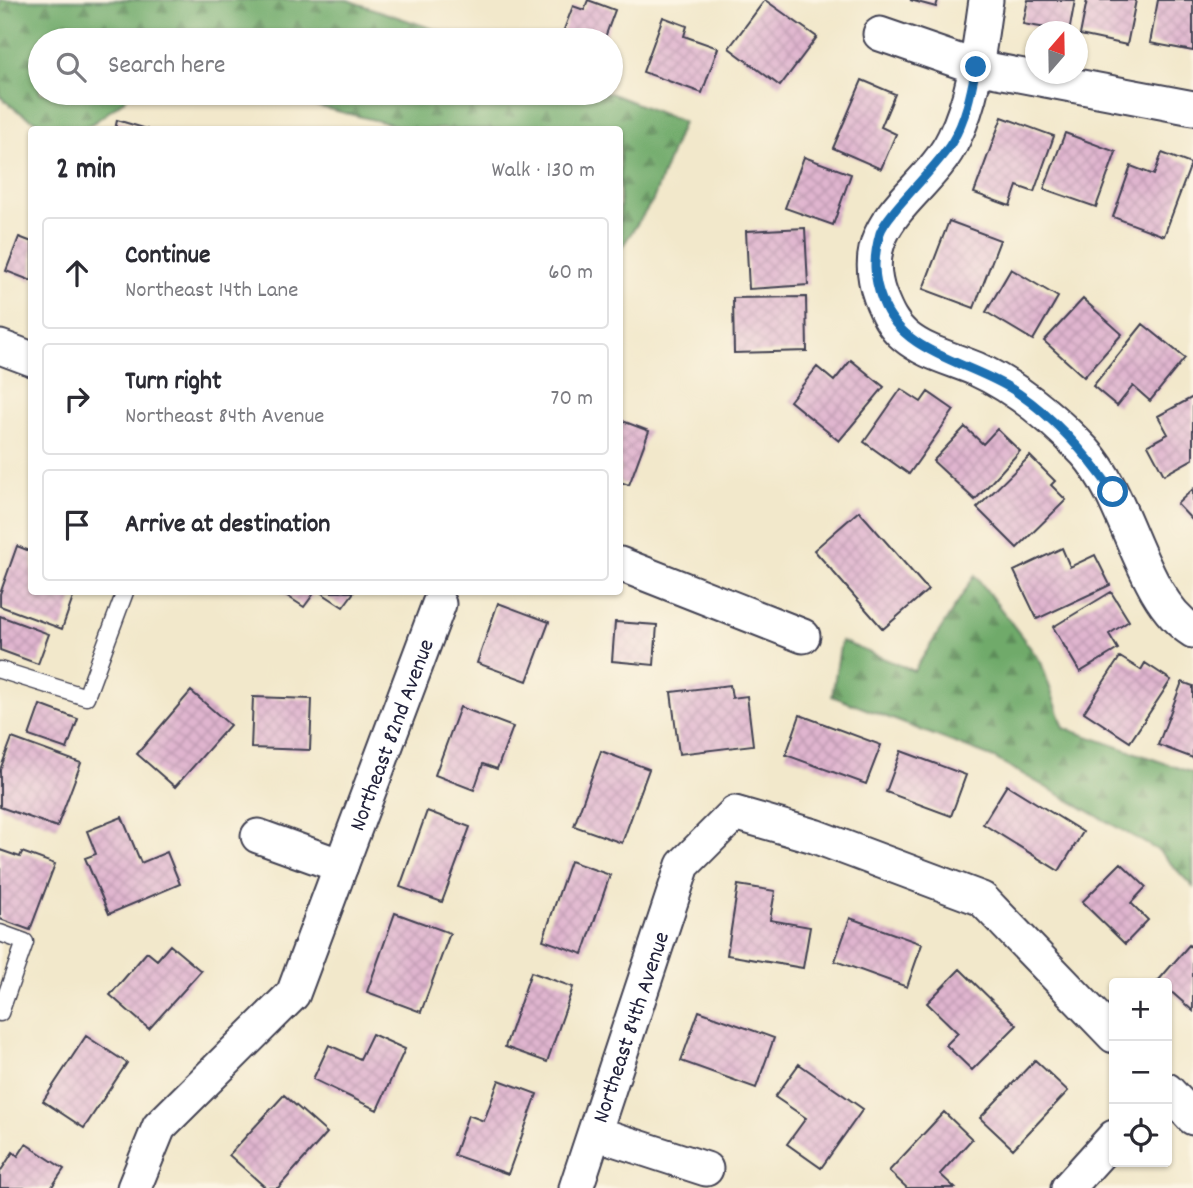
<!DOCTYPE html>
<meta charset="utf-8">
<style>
body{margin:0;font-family:Dekko,sans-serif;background:#f2f2f3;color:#2b2b33}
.controls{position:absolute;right:21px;bottom:21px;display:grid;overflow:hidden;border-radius:7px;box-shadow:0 2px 5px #0004}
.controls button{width:63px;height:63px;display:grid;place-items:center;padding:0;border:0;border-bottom:2px solid #e1e1e2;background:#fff;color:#2b2b33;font:35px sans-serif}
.compass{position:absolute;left:1025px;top:21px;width:63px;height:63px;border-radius:50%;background:#fff;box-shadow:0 2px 5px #0004;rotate:20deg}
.stop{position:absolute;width:21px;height:21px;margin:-16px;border:5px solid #1f6fb2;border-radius:50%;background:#fff}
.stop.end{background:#1f6fb2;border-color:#fff;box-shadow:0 2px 7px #0008}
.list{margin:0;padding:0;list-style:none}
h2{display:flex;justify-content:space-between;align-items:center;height:91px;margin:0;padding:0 28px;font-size:30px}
h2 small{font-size:23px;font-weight:400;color:#7c7c81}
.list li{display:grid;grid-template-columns:46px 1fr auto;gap:21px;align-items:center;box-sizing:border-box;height:112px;margin:0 14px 14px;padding:0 14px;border:2px solid #e1e1e2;border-radius:7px}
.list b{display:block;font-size:26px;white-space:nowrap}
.list p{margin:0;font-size:23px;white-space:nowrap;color:#7c7c81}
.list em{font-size:23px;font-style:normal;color:#7c7c81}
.icon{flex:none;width:38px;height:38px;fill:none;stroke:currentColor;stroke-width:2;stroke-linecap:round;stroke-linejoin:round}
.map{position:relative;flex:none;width:1193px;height:1188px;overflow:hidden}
.search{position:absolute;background:#fff;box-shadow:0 2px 5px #0004;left:28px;top:28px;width:595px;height:77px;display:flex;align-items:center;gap:18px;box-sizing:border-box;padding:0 24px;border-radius:38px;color:#7c7c81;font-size:26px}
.panel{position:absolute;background:#fff;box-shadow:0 2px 5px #0004;left:28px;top:126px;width:595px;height:469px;border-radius:7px}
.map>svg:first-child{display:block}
.forest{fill:url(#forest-firs);stroke:#486652;stroke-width:2}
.building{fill:url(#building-cross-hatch)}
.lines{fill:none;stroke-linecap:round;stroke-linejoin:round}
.lane-casing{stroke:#414051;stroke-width:19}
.street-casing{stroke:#414051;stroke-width:37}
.lane{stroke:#fff;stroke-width:16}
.street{stroke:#fff;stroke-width:33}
.route{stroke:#1f6fb2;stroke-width:9}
.labels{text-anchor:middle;stroke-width:7;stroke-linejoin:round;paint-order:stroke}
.street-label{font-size:23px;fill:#22223b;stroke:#fcf5e5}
</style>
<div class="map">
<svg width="1193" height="1188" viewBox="0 0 1193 1188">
<defs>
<pattern id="forest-firs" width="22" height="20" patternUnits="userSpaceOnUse" patternTransform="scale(1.75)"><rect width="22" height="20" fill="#6faa6a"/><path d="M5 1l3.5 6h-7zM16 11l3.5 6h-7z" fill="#5b8a58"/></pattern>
<pattern id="building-cross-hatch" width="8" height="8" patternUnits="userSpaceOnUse" patternTransform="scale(1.75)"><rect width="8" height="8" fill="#e0b5cf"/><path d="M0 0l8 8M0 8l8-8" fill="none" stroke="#c09bb3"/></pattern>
</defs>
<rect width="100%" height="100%" fill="#fcf5e5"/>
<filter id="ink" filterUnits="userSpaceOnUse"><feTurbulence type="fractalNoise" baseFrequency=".0143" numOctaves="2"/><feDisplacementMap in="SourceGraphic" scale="14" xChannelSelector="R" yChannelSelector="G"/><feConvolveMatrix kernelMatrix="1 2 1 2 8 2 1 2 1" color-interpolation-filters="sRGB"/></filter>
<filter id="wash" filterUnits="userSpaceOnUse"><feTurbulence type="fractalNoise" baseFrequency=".00686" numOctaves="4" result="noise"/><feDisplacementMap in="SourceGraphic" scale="28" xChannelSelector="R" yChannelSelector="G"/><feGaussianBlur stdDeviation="1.57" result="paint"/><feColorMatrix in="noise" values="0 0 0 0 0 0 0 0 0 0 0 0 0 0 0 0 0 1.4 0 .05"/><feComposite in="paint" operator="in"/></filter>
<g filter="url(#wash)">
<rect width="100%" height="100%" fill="#f2e8cb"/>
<path class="forest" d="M0,0h347l119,40h-426v53h93c-15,11 -32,27 -49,35 -26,12 -67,-15 -84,-32z
M261,93h349l73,29 -30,78 -33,50v-120l-208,-1z
M975,575l66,87 23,66 129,45v114l-34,-36 -165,-93 -162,-62 9,-55 73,30z"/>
<g id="blocks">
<path class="building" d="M588,0l27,10 -11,30h-44l13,-34 11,4z
M765,0l52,37 -37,49 -51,-38z
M910,0h28l-2,7z
M1028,0h47l-6,32 -46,-8z
M1087,0h49l-9,45 -47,-10z
M1158,0h35v51l-43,-8z
M663,17l24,9 -3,10 34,12 -16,45 -59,-21z
M862,80l33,14 -14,33 15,7 -15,35 -48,-21z
M1002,117l52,19 -20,56 -17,-6 -7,20 -36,-13z
M117,120l30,9v1h-32z
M1065,133l51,19 -20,55 -52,-18z
M1162,153l29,11 -27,72 -51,-19 18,-51 23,9z
M804,157l47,17 -18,51 -48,-17z
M949,221l51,19 -26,68 -51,-19z
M805,228l3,57 -59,4 -3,-58z
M19,237l13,5v39l-26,-10z
M1011,269l47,28 -25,43 -47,-28z
M806,297l1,54 -73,2 -1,-55z
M1083,299l39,35 -38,43 -40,-36z
M1143,324l42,34 -35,43 -17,-15 -16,20 -24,-20z
M851,360l33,27 -45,54 -49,-40 27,-34 17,14z
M901,389l20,13 7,-10 26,18 -45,64 -45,-32z
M1193,397v62l-29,16 -16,-30 20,-11 -10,-18z
M620,420l29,11 -20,54 -9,-3z
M965,427l18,17 14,-15 23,22 -45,49 -42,-39z
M1030,456l25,25 -4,4 15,15 -49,48 -40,-40z
M1193,489v32l-16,-17z
M859,511l69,79 -45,39 -69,-79z
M17,546l15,6v40h43l-13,37 -62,-23v-12z
M1062,548l8,19 25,-12 15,30 -73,34 -23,-48z
M281,592h34l-11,15z
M320,592h34l-11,15z
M1111,592l18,29 -20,13 9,15 -38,23 -27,-45z
M498,603l51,19 -22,59 -50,-18z
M0,616l49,18 -11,30 -38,-14z
M615,622l42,3 -3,40 -42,-4z
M1120,657l21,13 4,-7 26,17 -41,62 -46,-30z
M1182,682l11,4v72l-35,-13z
M730,685l2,13 15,-2 6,49 -74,9 -8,-62z
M191,691l39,34 -55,62 -38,-33z
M253,697l59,2 -2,51 -59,-2z
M40,705l38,14 -11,30 -38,-13z
M460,707l53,20 -16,42 -14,-5 -9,26 -39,-15z
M800,715l81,30 -15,39 -80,-29z
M12,738l69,25 -24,64 -57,-20v-37z
M601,751l48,18 -27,74 -48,-17z
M901,751l65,24 -15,41 -65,-24z
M1007,785l76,47 -24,39 -76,-47z
M427,811l43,16 -28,75 -42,-15z
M122,817l19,46 26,-11 13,32 -71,30 -24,-56 11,-4 -9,-23z
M0,850l20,7 2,-5 33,12 -25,66 -30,-11z
M570,861l40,14 -27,79 -40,-14z
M1121,863l25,24 -15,16 17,17 -23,24 -43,-42z
M738,885l37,6 -5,29 40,7 -7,41 -76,-13z
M395,913l55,20 -29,79 -54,-20z
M850,918l72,26 -15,43 -72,-26z
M170,945l31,26 -52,58 -39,-34 37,-43 10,8z
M1189,945l4,4v62l-26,-23v-5l-9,-2z
M960,969l57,56 -45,45 -26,-25 12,-12 -31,-30z
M531,972l42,15 -26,75 -42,-15z
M699,1011l75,27 -18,50 -75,-27z
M372,1034l33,15 -28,61 -64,-31 16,-34 31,14z
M86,1036l41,27 -43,65 -41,-27z
M1035,1060l33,31 -55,58 -33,-31z
M799,1064l64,45 -42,59 -34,-24 19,-26 -31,-21z
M499,1080l38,14 -29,80 -54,-19 14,-40 16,6z
M284,1095l43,38 -49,55h-12l-37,-33z
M944,1112l28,27 -32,35 15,14h-48l-18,-17z
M26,1144l38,25 -13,19h-51v-16l13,-20 5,4z"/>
</g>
</g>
<g filter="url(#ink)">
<use href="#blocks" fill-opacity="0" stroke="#414051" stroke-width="2"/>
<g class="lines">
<g class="lane-casing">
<path id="lane" d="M0,670l86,27 39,-105
M0,933l25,9 -25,71"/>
</g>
<g class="street-casing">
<g id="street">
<path d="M986,0c-7,47 -11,95 -32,138 -27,57 -101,83 -74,158 6,15 12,29 25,40 20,17 48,23 71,33 42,19 78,50 109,83 44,48 56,148 108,179"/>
<path d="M880,34l96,33 217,41"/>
<path d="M0,347l32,12"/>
<path d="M620,564l183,72"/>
<path d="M258,836l83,30"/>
<path d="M1167,1090l26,28"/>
<path d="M595,1133l111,36"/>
<path id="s1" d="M134,1188l25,-61 134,-133 146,-390"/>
<path id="s2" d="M576,1188l107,-323 52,-52 79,23 168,63 132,137"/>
<path d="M1068,1188l46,-51"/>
</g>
</g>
<use href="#lane" class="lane"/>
<use href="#street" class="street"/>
</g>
</g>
<g class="lines" filter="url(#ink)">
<path class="route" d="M976,67c-5,26 -10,52 -24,75 -14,25 -65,70 -72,91 -7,25 -7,44 2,67 21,56 91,62 136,93 39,27 68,60 95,99"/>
</g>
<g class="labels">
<g class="street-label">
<text dy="8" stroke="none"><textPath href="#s1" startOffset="532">Northeast 82nd Avenue</textPath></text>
<text dy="8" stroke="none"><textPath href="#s2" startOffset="170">Northeast 84th Avenue</textPath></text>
</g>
</g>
</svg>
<div class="controls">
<button>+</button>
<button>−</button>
<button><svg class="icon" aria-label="locate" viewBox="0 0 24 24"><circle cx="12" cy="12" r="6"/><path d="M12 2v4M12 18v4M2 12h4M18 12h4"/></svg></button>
</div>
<svg class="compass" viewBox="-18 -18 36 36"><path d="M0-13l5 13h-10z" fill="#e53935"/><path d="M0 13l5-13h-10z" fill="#7c7c81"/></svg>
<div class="stop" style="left:1113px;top:492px"></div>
<div class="stop end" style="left:976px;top:67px"></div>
<div class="search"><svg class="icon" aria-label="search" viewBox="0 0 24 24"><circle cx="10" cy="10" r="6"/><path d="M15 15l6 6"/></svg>Search here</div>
<section class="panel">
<h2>2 min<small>Walk · 130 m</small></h2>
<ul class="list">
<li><svg class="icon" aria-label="ahead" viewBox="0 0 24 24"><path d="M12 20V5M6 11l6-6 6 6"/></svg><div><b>Continue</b><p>Northeast 14th Lane</p></div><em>60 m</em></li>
<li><svg class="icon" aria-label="right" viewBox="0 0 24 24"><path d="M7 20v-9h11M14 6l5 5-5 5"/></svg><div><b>Turn right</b><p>Northeast 84th Avenue</p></div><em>70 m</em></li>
<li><svg class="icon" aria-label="arrive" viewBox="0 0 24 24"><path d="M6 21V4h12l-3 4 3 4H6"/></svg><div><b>Arrive at destination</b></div></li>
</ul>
</section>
</div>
